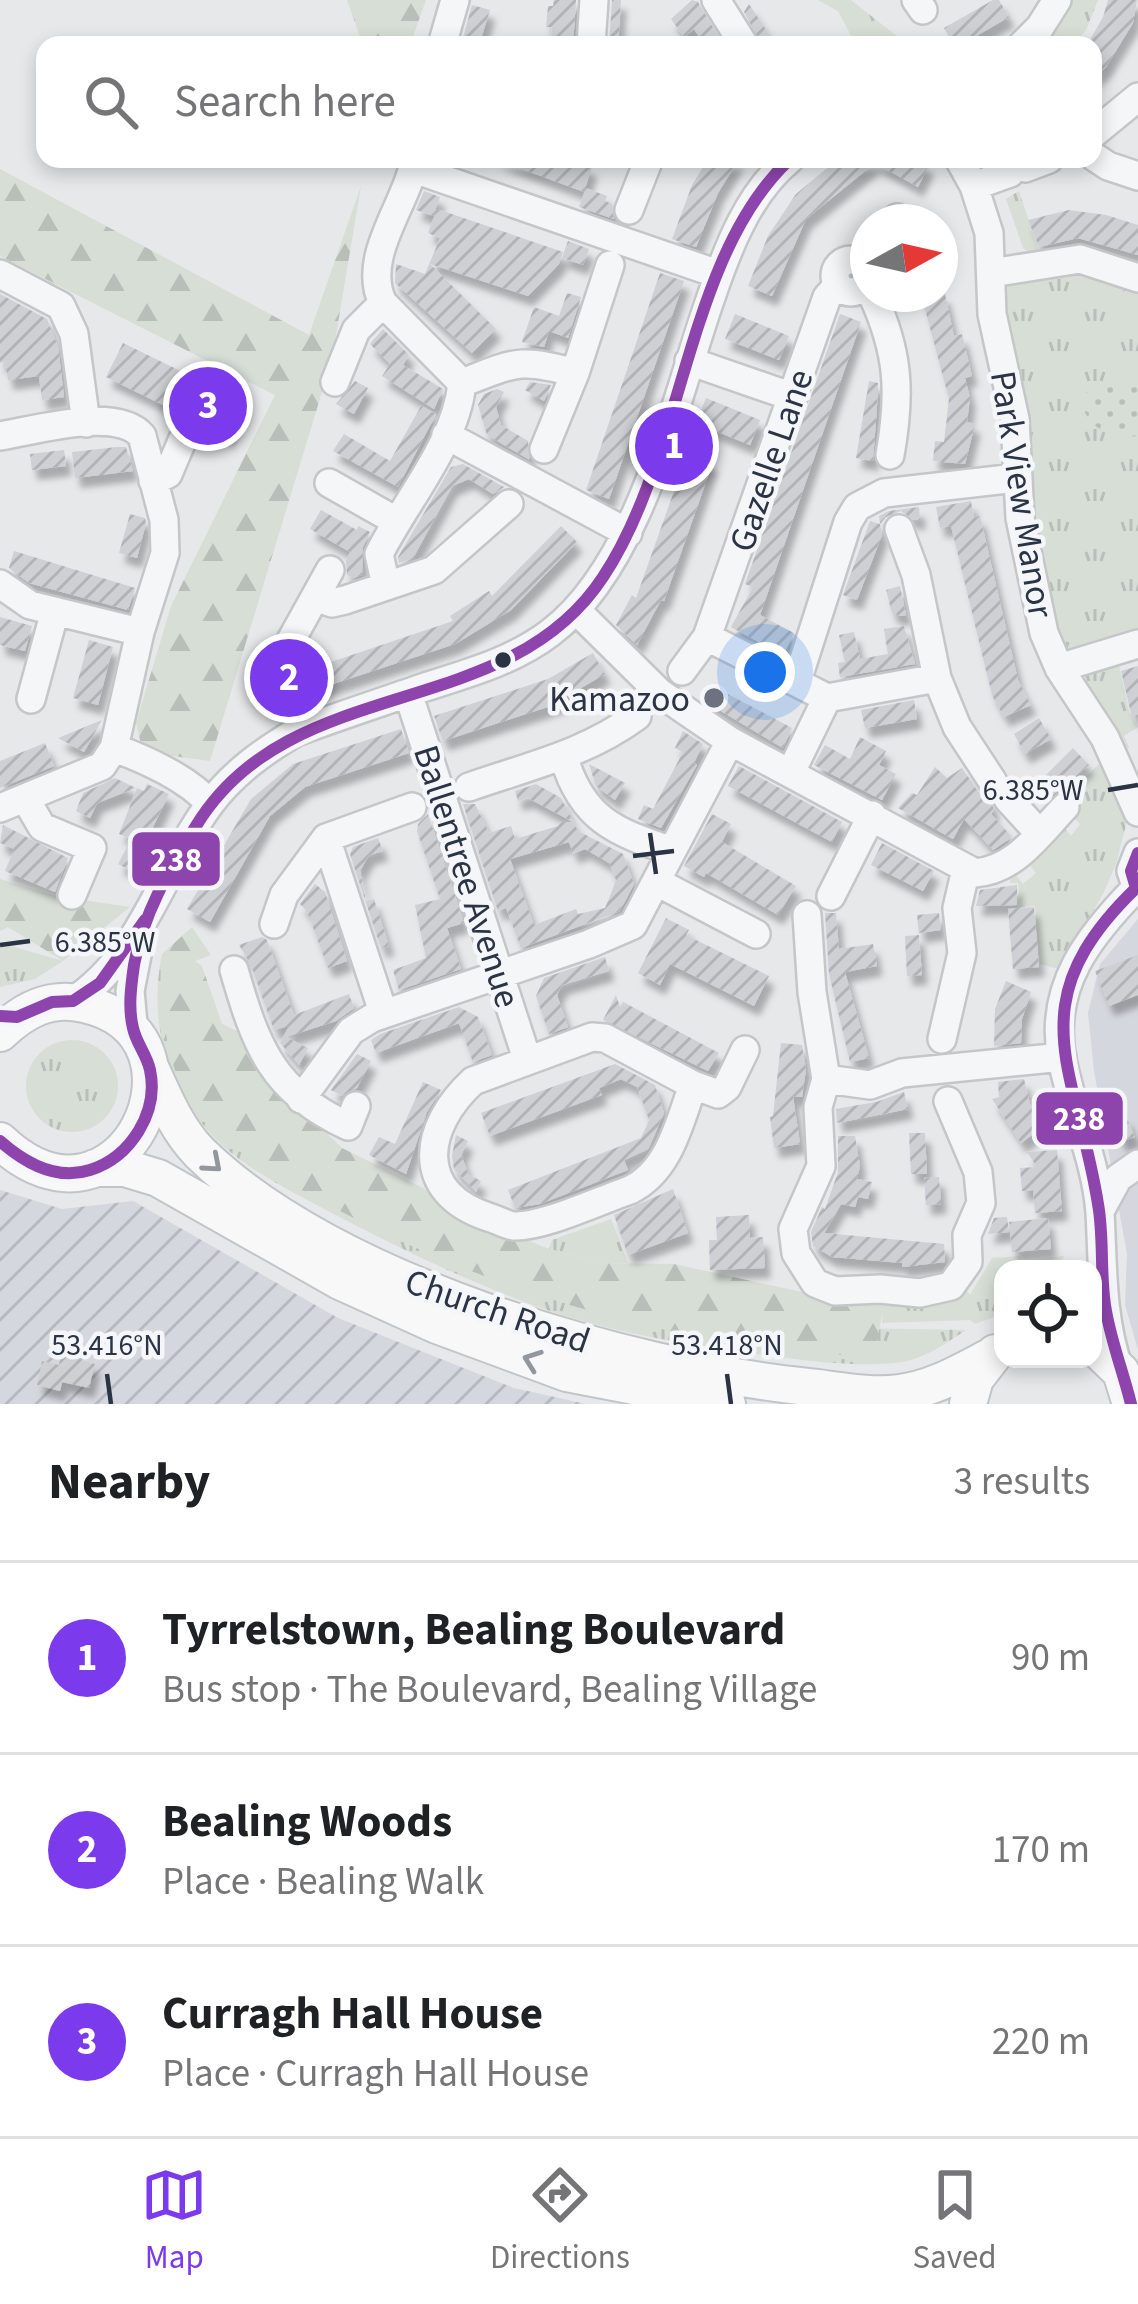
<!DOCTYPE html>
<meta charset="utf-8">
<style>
body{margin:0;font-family:"Source Sans 3",sans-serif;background:#f2f2f2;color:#202124}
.controls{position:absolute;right:36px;bottom:36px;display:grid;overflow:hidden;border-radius:24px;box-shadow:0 6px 18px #0003}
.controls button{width:108px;height:108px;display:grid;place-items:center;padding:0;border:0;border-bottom:3px solid #e0e0e0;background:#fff;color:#202124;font:60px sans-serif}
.compass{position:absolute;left:850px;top:204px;width:108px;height:108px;border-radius:50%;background:#fff;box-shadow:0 6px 18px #0003;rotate:82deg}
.you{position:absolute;left:765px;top:672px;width:42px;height:42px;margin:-30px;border:9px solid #fff;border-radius:50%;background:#1a73e8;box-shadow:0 0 0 18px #1a73e833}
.badge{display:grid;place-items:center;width:78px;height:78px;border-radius:50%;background:#7c3aed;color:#fff;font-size:39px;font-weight:700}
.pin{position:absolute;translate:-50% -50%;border:6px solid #fff;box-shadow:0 3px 12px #0006}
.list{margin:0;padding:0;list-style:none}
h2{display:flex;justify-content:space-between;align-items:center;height:156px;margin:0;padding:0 48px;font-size:51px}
h2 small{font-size:39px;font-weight:400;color:#757577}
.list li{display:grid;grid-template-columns:78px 1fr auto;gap:36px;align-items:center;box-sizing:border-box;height:192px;padding:0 48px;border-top:3px solid #e0e0e0}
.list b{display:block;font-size:45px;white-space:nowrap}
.list p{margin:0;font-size:39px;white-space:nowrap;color:#757577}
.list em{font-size:39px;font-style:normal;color:#757577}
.icon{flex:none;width:66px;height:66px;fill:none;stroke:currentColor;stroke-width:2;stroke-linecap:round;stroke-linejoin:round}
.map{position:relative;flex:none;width:1138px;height:1404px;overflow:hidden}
.search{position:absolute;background:#fff;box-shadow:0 6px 18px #0003;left:36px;right:36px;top:36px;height:132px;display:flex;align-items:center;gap:30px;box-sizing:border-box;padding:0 42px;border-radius:24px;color:#757577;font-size:45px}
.sheet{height:732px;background:#fff}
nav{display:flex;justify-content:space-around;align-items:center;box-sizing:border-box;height:168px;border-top:3px solid #e0e0e0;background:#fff;font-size:33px;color:#757577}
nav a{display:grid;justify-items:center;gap:6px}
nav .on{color:#7c3aed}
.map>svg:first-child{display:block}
.built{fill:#d4d7dd}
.industrial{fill:url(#industrial-furrows)}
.grass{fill:url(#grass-tufts)}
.forest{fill:url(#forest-firs)}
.park{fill:url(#park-dots)}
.building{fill:url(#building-hatch);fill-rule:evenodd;filter:url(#shadow)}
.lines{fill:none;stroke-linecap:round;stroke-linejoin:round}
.minor-casing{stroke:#c4c6c8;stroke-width:32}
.major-casing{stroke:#c2c5c8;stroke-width:40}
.minor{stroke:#f5f6f7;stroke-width:27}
.major{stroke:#f8f8f8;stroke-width:36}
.bus-1-casing{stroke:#f4f6f9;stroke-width:21}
.bus-1{stroke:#8e44ad;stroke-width:12}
.oneway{stroke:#92969e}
.ticks{fill:none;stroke:#2b3445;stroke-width:4.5}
.bus-dot{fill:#2b3445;stroke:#f4f6f9;stroke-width:4.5}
.poi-dot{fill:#6c737f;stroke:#f4f6f9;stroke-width:4.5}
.labels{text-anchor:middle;stroke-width:9;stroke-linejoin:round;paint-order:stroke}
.street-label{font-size:36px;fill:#2b3445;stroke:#f4f6f9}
.poi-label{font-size:36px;fill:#2b3445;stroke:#f4f6f9;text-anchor:end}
.ticks-label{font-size:30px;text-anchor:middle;fill:#2b3445;stroke:#f4f6f9;stroke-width:9;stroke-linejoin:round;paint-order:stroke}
.line-badge{stroke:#f4f6f9;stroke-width:4.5}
.badge-label{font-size:33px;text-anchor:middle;font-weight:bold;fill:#fff}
</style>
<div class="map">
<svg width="1138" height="1404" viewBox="0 0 1138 1404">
<defs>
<pattern id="industrial-furrows" width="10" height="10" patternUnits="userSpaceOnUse" patternTransform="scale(3)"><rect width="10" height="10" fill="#d4d7dd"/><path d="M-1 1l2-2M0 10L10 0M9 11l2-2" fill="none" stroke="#b6b9bf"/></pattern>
<pattern id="grass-tufts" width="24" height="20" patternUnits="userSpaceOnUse" patternTransform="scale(3)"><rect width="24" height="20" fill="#d6ded6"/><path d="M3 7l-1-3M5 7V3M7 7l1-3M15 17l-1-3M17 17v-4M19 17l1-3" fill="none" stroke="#b8bfb9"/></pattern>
<pattern id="forest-firs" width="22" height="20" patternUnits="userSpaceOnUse" patternTransform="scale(3)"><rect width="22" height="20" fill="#d6ded6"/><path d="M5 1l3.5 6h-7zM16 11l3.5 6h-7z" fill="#b8bfb9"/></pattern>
<pattern id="park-dots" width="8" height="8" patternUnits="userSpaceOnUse" patternTransform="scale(3)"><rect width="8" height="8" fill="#d6ded6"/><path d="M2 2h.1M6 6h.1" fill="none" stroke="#b8bfb9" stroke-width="1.8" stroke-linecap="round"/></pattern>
<pattern id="building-hatch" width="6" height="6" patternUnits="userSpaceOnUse" patternTransform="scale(3)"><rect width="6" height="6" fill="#ced0d3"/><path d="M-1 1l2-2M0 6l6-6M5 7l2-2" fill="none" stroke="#b1b3b6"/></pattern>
<filter id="shadow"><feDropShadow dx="5.5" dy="10" stdDeviation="3" flood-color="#0004"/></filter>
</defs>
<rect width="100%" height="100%" fill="#e6e8ea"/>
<path class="built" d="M1138,919v431l-13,-45 2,-51 -33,-183 -6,-58 12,-49z"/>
<path class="industrial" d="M0,1190l62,19 71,-8 205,117 176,70 72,16h-586z"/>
<path class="grass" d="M818,0h33l52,41 -7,4h-40l-18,-34z
M1070,0h28l-11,28 -11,16 -42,1z
M1019,191l20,61 -8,2 -8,-6 -17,-49z
M1082,265l56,18v352l-60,19 -17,-6 -16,-56 -43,-284 1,-21 6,-10z
M1118,660l10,49 10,18 -14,9 5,11 -2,2 -47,-73z
M1105,758l23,59 -12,47 -13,30 -44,75 -19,-5 -5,-58 -15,1 -2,-24h-8l1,-14 12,15 13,-11 -12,-15 35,-36 12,14 9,-12 -10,-10 8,-9 -8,-12z
M0,943l63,18 -28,18 -35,8z
M162,954v27l17,59 112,136 494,151 181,3c-20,13 -40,28 -64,32 -47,6 -99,-2 -145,-8 -74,-10 -152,-23 -222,-48 -70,-26 -141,-60 -207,-95 -40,-21 -90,-46 -120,-80 -44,-52 -59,-111 -46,-177z
M26 1086a46 46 0 1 1 92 0a46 46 0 1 1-92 0Z
M611,1219l17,44h-24l-55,-14 3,-9z
M1020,1256l1,5 43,-5 -5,13h-56v45l-28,10 -5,-4 -88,3 1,-13 -25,-5 1,-4 102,-17 9,11 22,-37z"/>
<path class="forest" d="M347,0h79l-16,45h-47z
M0,169l309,166 52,-149 -29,173 -122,402 -67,-9 -7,-29 35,-117 104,-211 -275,-139z
M0,879l56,17 74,11 -67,54 -55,-34 -8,4z
M192,927l19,28 -16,6 7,5 20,58 28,13 48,69 44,42 81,40 30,22 96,39 55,14 70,1 209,46 -9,47c-197,-9 -386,-64 -558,-159 -45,-24 -116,-70 -137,-118 -17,-38 -17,-85 -17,-126z"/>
<path class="park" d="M1111,380l27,6v50c-24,3 -42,-3 -54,-25l2,-18z"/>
<path class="building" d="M554,0h22l-3,45h-22l1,-18h-6l2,-21h5z
M612,0h9l-3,45h-9z
M692,0l6,2 25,43h-18l-11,-16 -10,8 -13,-18z
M993,0h6l10,17 -48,28h-7l-10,-17z
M1108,0h29l-4,23 -27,44 -13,12v-34h-6l16,-28z
M749,4l27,41h-14l-18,-33z
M472,5l18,5 -11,35h-18z
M495,159h73l24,8 -8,25z
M708,159h31l-21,34 -22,54 -24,-8 20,-54z
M838,159h79l12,6 -11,22 -43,-24 -69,56 -34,77 -24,-10 20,-50 28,-42z
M586,188l21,8 -2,5 7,3 2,15 -35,-12z
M424,191l16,6 -7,19 -17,-6z
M437,209l126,43 -4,12 -31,32 -98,-32 66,65 -24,24 -77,-70 1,-19 29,10 15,-36 -12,-5z
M1069,210l37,5 32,10v30l-60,-17 -39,9 -11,-27z
M568,241l21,8 -6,16 -21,-7z
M660,273l24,8 -75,218 -23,-9z
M567,293l14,4 -13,41 -19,-7 -5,16 -22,-5 12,-35 25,9z
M0,294l47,25 11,28 6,50 -22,3 -3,-24 -31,4 -3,-18 -5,1z
M921,294h24l9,42 8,-2 10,42 -7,2 5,20 -3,24 8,2 -10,40 -32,-3 2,-20 9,1 5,-43z
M735,314l54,22 -10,24 -54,-21z
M840,314l21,8 -101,293 34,18 -11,22 -52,-28 22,-40 -8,-3z
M383,329l26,26 -6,10 40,24 -9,20 -52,-33 8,-12 -20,-20z
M123,343l121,59 -16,35 -122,-60z
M355,381l13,7 -14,26 -18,-10z
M869,381l9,2v9l-5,69 -17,-3z
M530,382l21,3 -7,16 -19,-11z
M497,389l7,3 -8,15 5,18 27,16 2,19 -43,-25 -9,-30 6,-11z
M706,398l54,22 -10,25 -54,-22z
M421,406l15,8 -38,73 -65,-36 11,-17 46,27z
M117,447h9l7,24 -58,7 -3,-26z
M64,450l2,16 -34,4 -2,-16z
M688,452l25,10 -49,139 -3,-1 -24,45 -21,-20 16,-30 4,3z
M463,464l41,23 -11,7 -24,-15 -17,7 -39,72 -14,5 -1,-6 53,-90z
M971,501l3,16 6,-1 38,164 13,25 -27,12 -12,-22 -41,-169 -11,2 -4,-21z
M919,507l1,13h-6l-13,-9 -15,6 -6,7 2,11 -25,65 -14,-5 27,-74 10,3 -1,-8 10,-5z
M321,510l36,20 1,-4 12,6 -7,15 -1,28 -9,3 -6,-3 -1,-14 4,-9 -40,-23z
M130,514l15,4 1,5 -9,35 -18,-5z
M561,526l16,16 -66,68 -56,34 -189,62 -12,-36 44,-12 15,-9 6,17 134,-45 -3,-5 39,-25 3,5z
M14,551l121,37 -7,22 -99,-27 -20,-15z
M900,586l6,29 -5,1 -9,-3 -6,-23z
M0,617l32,9 -7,25 -25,-6z
M904,626l11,38 -75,13 -2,-14 7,-1 -6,-27 15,-3 6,27 28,-5 -4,-25z
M89,640l24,7 -15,58 -25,-7z
M593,653l12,21 -43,25 1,3 -120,39 -9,-25 114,-37z
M1138,666v51h-6l-11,-46z
M709,684l83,44 -9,20 -82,-49z
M914,700l3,19 -52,9 -4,-18z
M1039,718l12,21 -26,15 -11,-20z
M102,720l-18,32 -26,-14z
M401,729l8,24 -104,34 -35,29 -60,106 -23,-13 64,-110 42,-35z
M683,731l20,13 -9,19 3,2 -36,63 -23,-9 6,-14 9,4 30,-57 -8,-4z
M860,737l26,14 -7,14 17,9 -14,26 -68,-35 11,-20 25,14z
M45,743l9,23 -54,22v-27z
M1073,748l16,17 -40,33 -9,-17z
M589,764l36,19 -10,17 -19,-14z
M739,766l103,56 -10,20 -104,-56z
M935,767l12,11 15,-10 17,25 11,6 4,11 -3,4 21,23 -19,13 -29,-31 -11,20 -55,-31 14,-15 5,2z
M115,778l21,10 -39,15 -7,15 -14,-7 7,-18z
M147,784l22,10 -27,56 8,3 -11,22 -21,-11 13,-25 -12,-5 18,-46 7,3z
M536,784l25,14 17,33 45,23 11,30 -14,27 -99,37 -15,-40 -8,3 -35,-107h12l14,29 22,-7 4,13 43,-13 2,-4h13l-45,-24 -10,3 -3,-10zM569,842l4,12 12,-5 24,14 7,17 -6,16 -5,12 -27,6 -2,-5 -42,16 -24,-66z
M428,814l36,109 -17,5 14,41 -62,21 -6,-20 33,-12 -11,-53 25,-6 -23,-68 1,-7z
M712,814l19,10 -9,18 74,44 -18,29 -72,-42 -2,4 -20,-11z
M3,825l65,33 -13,34 -50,-21 9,-22 -14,-6z
M378,838l5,13 -14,4 -9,16 6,30 8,-2 15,47 -8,2 -31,-94 3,-7z
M882,843l52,28 -11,20 -52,-26z
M315,884l10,8 22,69 -19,7 -21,-57 -7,-7z
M1017,885v20l-41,1 4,-16z
M1034,907l5,60 -26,2 -5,-60z
M825,913h11l3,36 34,-5 4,22 -32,6 24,86 -19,4 -21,-88z
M939,913l2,17 -22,3 -2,-18z
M666,918l23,12 -3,5 83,41 -15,30 -84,-42 -10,21 -22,-12z
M919,935l3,40 -15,1 -2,-40z
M262,937l5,3 27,75 55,-21 5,14 -18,13 -50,16 22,11 -9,17 -19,-22 9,-17 -15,4 -23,-65 -12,-20z
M1138,955v40l-29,11 -14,-35z
M605,957l4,14 -47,14 -5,10 11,32 -19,7 -13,-38 8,-18z
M1006,981l25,11 -9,27 -1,24 -27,3 1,-37z
M616,995l4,12 3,-5 96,51 -11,18 -105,-51z
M459,1007l19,10 14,38 -19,7 -14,-39 -83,30 -5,-13 9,-6z
M781,1043l21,2 4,24 -4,28 -9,-1 7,48 -26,4 -4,-31 3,-1z
M357,1054l14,7 -14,27 -15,8 -11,-6z
M615,1064l40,21 9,28 -16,36 -24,11 4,10 -88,34 -25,4 -7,-18 133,-52 8,-18 -12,-33 -16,-8 -22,9 3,7 -112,41 -9,-23z
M1024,1079l6,25 13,23 -22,16 -29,-44 7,-2 -1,-15z
M423,1082l18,8 -14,22 -21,62 -37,-19 10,-18 16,7z
M904,1092l4,17 -71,14 -1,-14 40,-7z
M1126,1116l9,21 -14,5 -8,-20z
M909,1133h16l2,41h-16z
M456,1135l12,6 -7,14 8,20 12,6 -5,11 -22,-23 -2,-13z
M838,1136h17l5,30 -3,13 15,3 -4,17 -10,-2 -3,10 -14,-3 -17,29 120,11 1,18 -43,5v-4l-70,-6 -19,-11 -2,-14 11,-25 3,2 13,-37z
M1057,1150l5,61 -27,2 -2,-23 -11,1 -2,-23 17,-1 -10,-15z
M939,1177l2,27 -15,1 -2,-27z
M673,1189l15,44 -60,22 -14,-40z
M749,1215l1,23 13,-1 2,31 -55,2 -1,-30h8l-1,-23z
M1007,1217l2,15 -21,2 6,-16z
M1048,1218l3,31 -39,3 -3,-30z
M61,1355l34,9 -6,24 -27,-6 -2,9 -23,-6 5,-24 17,4z"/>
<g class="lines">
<g class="minor-casing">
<path id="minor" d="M716,0l28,45
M916,0l7,10
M442,45l13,-45
M591,45l3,-45
M1022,45l18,-18 17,-27
M1093,134l45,-37
M1093,156l15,10 30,10
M959,159l15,27 15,47 3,81 23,105 5,99 24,115 15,35 46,70 33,74
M1025,168l24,-9
M414,169l304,105
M974,186l36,-13
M629,210l20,-51
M892,222l5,-4
M835 276a16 16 0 1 1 32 0a16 16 0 1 1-32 0Z
M991,273l89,-14 58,19
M0,274l61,32 13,28 12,89
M872,294c27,58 29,99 18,161
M689,361l104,36
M335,382l21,-52 27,-27
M462,383c52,-20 58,-26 113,-10
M446,435l182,98
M0,436c36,-6 117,-30 142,0l22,84 1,33 -25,79 -26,116 -12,18 -102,42
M544,449l31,-76 35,-108
M153,481l15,-7 14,-33
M329,483l67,38
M899,529l17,46 21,103 20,49 36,55
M0,584l30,21 110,27
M386,586l-7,-32c27,-54 77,-110 83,-171l-79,-80c-23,-46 24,-98 32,-144
M316,597l16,6 13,-3 89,-30 75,-66
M577,611l83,82 70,48 245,132c40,-3 63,-38 90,-66
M707,637l120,61
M290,642l40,-72
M1059,668l79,-24
M682,671l25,-34 120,-340 11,-12
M797,681l51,-159 9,-15 27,-14 132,-15
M408,693l119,366
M827,698l110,-20
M31,699l24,-88
M114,748c31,11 75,31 96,56
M564,758c18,61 51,74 108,93
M791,772l36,-74
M469,787c60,-21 116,-33 168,-71
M25,798l17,29 50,21 -20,47
M1008,799l31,34
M326,838l57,174
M1138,853l-7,18 7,20
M657,882l99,52
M831,896l41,-81
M807,915l5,77 14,87 -8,28 3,59 -28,63 3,24 19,30 20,8 45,-2 40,4 31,-7 17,-24 -1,-27 14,-32 -3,-31 -30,-71
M274,924l10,-29 42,-57 86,-31
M234,970c22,76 38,121 114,156l8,-20
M73,1001c70,-46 89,-132 137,-197 23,-31 54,-53 86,-72 43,-16 86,-30 129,-45 44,-14 88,-26 125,-54 89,-67 124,-229 160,-333 17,-50 38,-107 80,-141
M134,1034l-4,-43 11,-56
M942,1039l20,-86 -5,-45 9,-39
M826,1079l44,6 32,-12 160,-16
M693,1085c-14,39 -24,86 -63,105 -30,10 -86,37 -116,36 -8,-1 -18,-7 -26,-9 -75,-25 -65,-90 -15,-136l119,-44 13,1 88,47 25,9 9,-7 18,-37
M301,1099l50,-68 21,-13 217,-74 44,-19 97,-184
M1100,1211l18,-33 20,-14
M1119,1369c-18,-51 -16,-103 -19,-156 -4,-54 -28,-102 -38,-154 -14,-72 27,-123 74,-171"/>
</g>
<g class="major-casing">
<path id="major" d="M0,1033c24,-23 50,-37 84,-29 139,30 37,251 -84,137
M150,1067c13,29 27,63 50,86 132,130 427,215 608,234 29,3 62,10 91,6 34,-4 62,-21 93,-37
M95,1168h30l33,10 182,103 97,44 130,48 160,31
M1093,1345l28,27 10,32
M968,1404l7,-25 20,-26"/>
</g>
<use href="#minor" class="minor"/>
<use href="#major" class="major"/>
<g class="bus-1-casing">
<path id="bus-1" d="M0,1016l17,1 35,-15 21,-1 27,-18 45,-63
M0,1141c25,22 56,40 90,29 41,-13 69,-58 60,-100 -3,-15 -14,-27 -17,-42 -5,-20 -2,-42 1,-63 9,-51 35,-95 62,-139 95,-156 310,-101 407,-249 82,-123 82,-320 187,-418
M1131,1404c-8,-33 -21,-65 -26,-99 -5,-33 -1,-68 -7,-101 -22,-138 -82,-200 38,-316l-5,-17 7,-18"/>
</g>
<use href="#bus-1" class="bus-1"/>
</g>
<defs><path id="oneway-chevron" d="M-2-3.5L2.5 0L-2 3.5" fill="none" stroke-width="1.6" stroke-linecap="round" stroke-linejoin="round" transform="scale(3)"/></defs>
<g class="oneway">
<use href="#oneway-chevron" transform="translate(213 1164) rotate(41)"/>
<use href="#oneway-chevron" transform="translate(532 1360) rotate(-160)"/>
</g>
<path class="ticks" d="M1108,790l30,-5M650,833l6,41M633,856l41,-5M0,945l30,-4M107,1374l4,30M727,1374l4,30"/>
<circle class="bus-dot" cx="503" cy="660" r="10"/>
<circle class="poi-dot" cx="714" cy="698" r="12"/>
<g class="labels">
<g class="street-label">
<text transform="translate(770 460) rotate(-71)" y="13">Gazelle Lane</text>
<text transform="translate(1023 494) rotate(81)" y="13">Park View Manor</text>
<text transform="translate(468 876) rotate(72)" y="13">Ballentree Avenue</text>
<text transform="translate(498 1310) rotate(19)" y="13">Church Road</text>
</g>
<g class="poi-label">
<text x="690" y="711">Kamazoo</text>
</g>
</g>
<g class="ticks-label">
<text x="1033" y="800">6.385°W</text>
<text x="105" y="952">6.385°W</text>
<text x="107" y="1355">53.416°N</text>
<text x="727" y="1355">53.418°N</text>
</g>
<g class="line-badge">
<rect x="130" y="830" width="92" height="58" rx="12" fill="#8e44ad"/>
<rect x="1034" y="1090" width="91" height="57" rx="12" fill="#8e44ad"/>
</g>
<g class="badge-label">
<text x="176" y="871">238</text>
<text x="1079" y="1130">238</text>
</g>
</svg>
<div class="controls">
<button><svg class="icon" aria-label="locate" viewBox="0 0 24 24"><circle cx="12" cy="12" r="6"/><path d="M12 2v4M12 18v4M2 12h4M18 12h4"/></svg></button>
</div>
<svg class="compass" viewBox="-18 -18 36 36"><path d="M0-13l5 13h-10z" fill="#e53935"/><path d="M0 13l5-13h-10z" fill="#757577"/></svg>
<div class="you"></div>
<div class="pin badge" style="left:674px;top:446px">1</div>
<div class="pin badge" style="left:289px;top:678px">2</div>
<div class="pin badge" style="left:208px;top:406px">3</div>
<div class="search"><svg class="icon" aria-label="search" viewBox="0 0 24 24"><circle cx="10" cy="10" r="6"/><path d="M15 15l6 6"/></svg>Search here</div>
</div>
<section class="sheet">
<h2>Nearby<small>3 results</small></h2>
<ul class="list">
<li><span class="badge">1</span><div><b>Tyrrelstown, Bealing Boulevard</b><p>Bus stop · The Boulevard, Bealing Village</p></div><em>90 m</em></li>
<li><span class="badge">2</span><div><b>Bealing Woods</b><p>Place · Bealing Walk</p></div><em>170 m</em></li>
<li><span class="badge">3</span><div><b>Curragh Hall House</b><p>Place · Curragh Hall House</p></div><em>220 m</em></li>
</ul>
</section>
<nav>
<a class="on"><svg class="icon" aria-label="map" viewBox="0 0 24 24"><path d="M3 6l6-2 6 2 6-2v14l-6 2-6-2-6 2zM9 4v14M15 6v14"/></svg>Map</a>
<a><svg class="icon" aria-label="directions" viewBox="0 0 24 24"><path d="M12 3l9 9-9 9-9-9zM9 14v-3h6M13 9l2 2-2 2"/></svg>Directions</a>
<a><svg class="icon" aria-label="saved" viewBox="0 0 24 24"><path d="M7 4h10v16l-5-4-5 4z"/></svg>Saved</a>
</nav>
